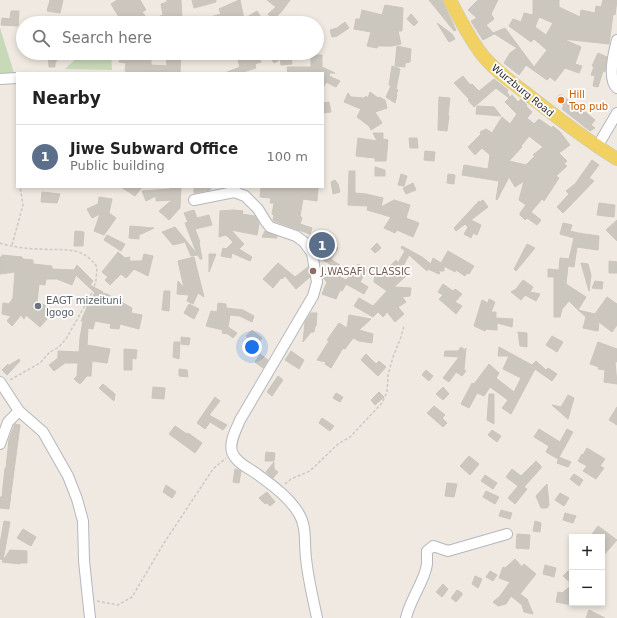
<!DOCTYPE html>
<meta charset="utf-8">
<style>
body{margin:0;font-family:"DejaVu Sans",sans-serif;background:#f2f2f2;color:#222}
.controls{position:absolute;right:12px;bottom:12px;display:grid;overflow:hidden;border-radius:0px;box-shadow:0 2px 6px #0003}
.controls button{width:36px;height:36px;display:grid;place-items:center;padding:0;border:0;border-bottom:1px solid #e0e0e0;background:#fff;color:#222;font:20px sans-serif}
.you{position:absolute;left:252px;top:347px;width:14px;height:14px;margin:-10px;border:3px solid #fff;border-radius:50%;background:#1a73e8;box-shadow:0 0 0 6px #1a73e833}
.badge{display:grid;place-items:center;width:26px;height:26px;border-radius:50%;background:#d93025;color:#fff;font-size:13px;font-weight:700}
.pin{position:absolute;translate:-50% -50%;border:2px solid #fff;box-shadow:0 1px 4px #0006}
.list{margin:0;padding:0;list-style:none}
h2{display:flex;justify-content:space-between;align-items:center;height:52px;margin:0;padding:0 16px;font-size:17px}
h2 small{font-size:13px;font-weight:400;color:#767676}
.list li{display:grid;grid-template-columns:26px 1fr auto;gap:12px;align-items:center;box-sizing:border-box;height:64px;padding:0 16px;border-top:1px solid #e0e0e0}
.list b{display:block;font-size:15px;white-space:nowrap}
.list p{margin:0;font-size:13px;white-space:nowrap;color:#767676}
.list em{font-size:13px;font-style:normal;color:#767676}
.icon{flex:none;width:22px;height:22px;fill:none;stroke:currentColor;stroke-width:2;stroke-linecap:round;stroke-linejoin:round}
.map{position:relative;flex:none;width:617px;height:618px;overflow:hidden}
.search{position:absolute;background:#fff;box-shadow:0 2px 6px #0003;left:16px;top:16px;width:308px;height:44px;display:flex;align-items:center;gap:10px;box-sizing:border-box;padding:0 14px;border-radius:22px;color:#767676;font-size:15px}
.panel{position:absolute;background:#fff;box-shadow:0 2px 6px #0003;left:16px;top:72px;width:308px;height:116px;border-radius:0px}
.map>svg:first-child{display:block}
.cemetery{fill:#c8d9b8}
.building{fill:#cbc7bf;stroke:#cbc5ba;fill-rule:evenodd}
.lines{fill:none;stroke-linecap:round;stroke-linejoin:round}
.minor-casing{stroke:#b4b7c1;stroke-width:12}
.major-casing{stroke:#c9c9c9;stroke-width:14}
.path{stroke:#c9c9c9;stroke-width:1.5;stroke-dasharray:3 2;stroke-linecap:butt}
.minor{stroke:#fff;stroke-width:10}
.major{stroke:#f2d163;stroke-width:13}
.food-dot{fill:#e8710a;stroke:#fff;stroke-width:1.5}
.education-dot{fill:#8d6e63;stroke:#fff;stroke-width:1.5}
.worship-dot{fill:#6b7280;stroke:#fff;stroke-width:1.5}
.labels{text-anchor:middle;stroke-width:3.5;stroke-linejoin:round;paint-order:stroke}
.street-label{font-size:10px;fill:#2e2e2e;stroke:#fff}
.food-label{font-size:10px;fill:#c56008;stroke:#fff;text-anchor:start}
.education-label{font-size:10px;fill:#785e54;stroke:#fff;text-anchor:start}
.worship-label{font-size:10px;fill:#5b616d;stroke:#fff;text-anchor:start}
</style>
<div class="map">
<svg width="617" height="618" viewBox="0 0 617 618">
<rect width="100%" height="100%" fill="#efe9e1"/>
<path class="cemetery" d="M0,28l14,45 -14,1z
M82,53h29l1,17 -47,-1z"/>
<path class="building" d="M50,0h13l-3,13 -13,-2z
M117,0h23l6,10 -4,2 9,11h-41l9,-6 -8,-13z
M167,0h14l1,19 -13,2v2h-10l1,-7 3,-1 -2,-11 6,-2z
M192,0h24v2l-22,6z
M239,0h1l4,19 13,-8 5,8 -7,4h-55l-1,-3 22,-6 -2,-5z
M267,0h23l-8,11 -9,9 -5,-6 8,-7z
M429,0h13l14,30 -2,1z
M478,0h20l-7,14 3,5 -8,6 8,9 -11,6 -12,-19 6,-3 -9,-8z
M533,0h26v7l21,10 1,-7 14,3 1,-7 5,1 2,-7h14l-2,15 -2,-1 -4,30 -46,-5 18,8 -6,17 7,2 -3,7 -14,-5 -10,13 -5,-4 -3,3 -21,-15 -7,10 -15,-12 6,-10 7,-5 -24,-15 12,-5 29,39 13,-17 -13,-11 -3,3 -22,-16 4,-7 8,3 3,-9 9,2zM539,17l14,6 -7,12 -11,-8z
M385,5l18,3 -1,23h-4l3,13 -9,2h-14l-1,2 -10,-2 4,-14 -17,-3 2,-10h4l2,-9 20,5z
M11,11h8l-1,15 -17,-1 1,-7 8,1z
M411,14l7,8 -4,4 -7,-7z
M345,22l4,6 -12,8 -5,1 -2,-7 7,-2z
M437,23l15,11 3,5 -6,3z
M397,46l14,3 -1,13 -5,1v4l-10,-1z
M48,53h14l-7,10v4h-6z
M120,53h27v3h4v9l16,1 -1,-10 7,-2v-1h8l-1,20h-20v-1l-27,1 -8,-2 1,-8 -7,-1z
M236,53h10l1,3 10,-3 4,9 -6,2 1,4 -16,5h-15l15,-6z
M268,53h7l4,7 -5,3z
M598,53l9,4 -2,15 -2,-1 -5,16 -5,-1 2,-10 -4,-1 3,-8 -2,-1z
M311,55h11v12l13,6h-5l-1,3 11,5 -4,6 -10,-5 -3,6v-15h-35l-1,-6h24z
M291,56l1,8 -11,1 -1,-8z
M392,66l8,3 -4,20 2,1 -2,4 1,1 -2,8 -9,-6 5,-11 -2,-1z
M463,76l7,9 2,-1 7,7 15,-12 14,11 -1,2 3,5 2,-2 6,7 3,-3 6,6 -1,1 6,6 -5,6 7,6 5,-5 13,9 1,-2 7,6 10,13 -11,8 8,8 -3,3 3,2 -11,10 3,2 -15,23 -2,-2 -11,13 10,8 -4,5 -10,-7 -2,2 -5,-5v-2l6,-8 -7,-5 5,-19 -9,6 -6,-10 -12,23 -1,-1 3,-18 -37,-6 2,-10 24,4 2,-14 -8,-7 -7,7 -7,-8 13,-13 -1,-2 6,-3 6,4 10,-16 8,7 7,-10 -12,-12 4,-4 -13,-10 -22,19 -6,-7 1,-1 -15,-16zM529,136l14,11 -10,8 2,1 -9,9 -17,-4 13,-14 -1,-1z
M370,92l8,6 1,-1 6,3 2,8 -12,4 7,11 -11,7 -2,-4 -12,-9 4,-8 -17,-7 4,-9 3,4 13,1 2,-2 2,2z
M559,95h3l7,6 1,-2 25,21 -4,5 4,3 -5,3 -28,-22 2,-3 -8,-7z
M439,97l11,1 -2,17 1,1 -2,15 -9,-1z
M329,102l2,10 -8,1v-10z
M477,106l17,1 7,9 -25,-2z
M373,133h10v6l5,1 -2,21h-11v-3l-19,-2 2,-18 19,3z
M409,138h8l1,10h-8z
M425,151l10,1 -1,9 -10,-1z
M592,160l7,5 -10,13 5,3 -31,32 -6,-6 12,-13 -3,-3 9,-7z
M375,167l10,3v6h-10z
M349,171h6v22l11,1 17,4 -2,9 13,-7 16,5 -4,13 13,5 -6,14 -16,-7 -2,3 -11,-5 7,-11 -24,-7 1,-4 -20,-1z
M401,174l6,2 -3,10 -6,-1z
M448,174l7,1 -1,9 -7,-1z
M335,180l3,4 2,8 -7,2 -2,-12z
M413,183l3,7 -10,4 -3,-6z
M121,187h21l-7,9z
M170,187l11,1 -1,20 -11,12 -10,-9 13,-11 -16,1v-5l-10,5 -4,-10 28,-2z
M203,187h8l-1,3 -16,3v-5z
M261,187h57l-1,14 -14,-2 -3,17 2,2 -2,6 12,4 -2,6 -36,-13 -1,-1 1,-5 -2,-1 2,-11h-4l1,-5 -11,-1z
M42,192l18,2 -3,9 -16,-1z
M99,197l13,2 -3,14 7,5 -12,17 -10,-4 6,-17 -8,4 -5,-9 11,-5z
M483,200l5,7 -17,13 10,5 -4,10 -4,-2 -2,5 -7,-4 4,-7 -3,-3 -9,7 -2,-3 25,-27 1,1z
M599,203l16,2 -1,12 -17,-2z
M194,210l3,8 12,-3 3,10 -17,4 5,13h-1l3,17h-2l-2,-4 -7,1 -6,-14 -12,3 -11,-13 13,-5 22,27 -12,-31 3,-1 -4,-9z
M233,210l10,1 -1,3 13,2 4,8 -2,11 -26,-5 13,14 -5,5 13,8 -2,4 -18,-8 -1,5 -10,-2 2,-8 3,1 7,-7 -7,-7 -7,2 1,-26z
M617,220v21l-11,-11z
M563,223l9,2 -2,6 8,2 21,3 -1,14 -21,-3 -3,20 -6,-1 -2,18 20,13 -8,13 -9,-9 -7,8 -2,8h-6v-40h-6v-8l11,1 1,-12 9,1 5,-21 -14,-4z
M130,226l24,2 -15,7v4l-10,-1z
M75,231l9,1 -1,14h-9z
M265,231l12,5v2l-15,-1z
M107,235l18,9 -4,7 -17,-11z
M318,236l20,12 -7,11 10,7 -2,4 -19,-12 4,-5 -7,-4 -3,-5z
M377,243l4,5 -6,5 -4,-4z
M527,244l8,4 -19,23 -2,-2z
M402,246l20,11 9,7 2,-6 8,5 7,-12 26,15 -5,8 -2,-1 -2,3 -9,-6 -1,2 -11,-6v5h-6l2,2 -1,1 -11,-5 -1,2 -18,-16 -7,13 6,6 -14,13 17,1 -1,8 -8,1 4,5 -8,5 6,7 -9,8 -8,-10 -4,5 -5,-5 -5,5 -19,-11 5,-8 14,8 14,-15 -13,-9 1,-9 22,1 -8,-7 7,-7 2,3 7,-12 -4,-3z
M118,252l7,6 5,-1 -1,4h13l2,-7 9,2 -5,20 -14,-7 -8,9 -5,-4 -11,11 -5,-5 3,-3 -6,-5z
M209,254h7l-7,18z
M2,255l20,2v2l11,1v4l19,2v3l22,1 3,-5 16,16 -3,4 13,7 -2,1 6,1 25,14 -1,5 11,2 -3,14 -19,-5 -1,5 -9,-1 1,-4 -16,-3 -2,8 -5,-1 -1,17 23,4 -3,14 -15,-2 -1,15h-4l-7,8 -6,-5 3,-3 1,-13h-13l-11,8 -5,-6 9,-7v-7l21,1 1,-14 3,-17h-2l6,-14 -1,-1 9,-13 -19,-18 -4,10 -15,-6h-11l-1,6 -6,-1 -2,17 11,6 -4,9 3,3 -7,8 -14,-12 -2,4 -3,-4 -9,11 -5,-5 4,-5 -9,-2 1,-11 6,1 4,-6 2,-26 -15,2v-17h2z
M194,257l10,40 -6,-4 -5,11 -6,-3 2,-6 -12,-1 1,-13 6,7 -6,-27z
M609,261l8,1v11h-8z
M278,263l17,14 13,-10 2,10 -14,12 -11,-13 -3,3 -1,-1 -8,10 -10,-9z
M581,263l7,1 3,11 -2,16z
M358,264l9,6 -7,12 8,5 -4,7 -18,-10 -4,7 -2,-1 -4,9 -14,-5 5,-12 -4,-4 4,-6 6,1 13,7 3,-3h1h-1z
M523,280l10,7 -3,5 10,2 -4,7 -11,-6 -4,5 -10,-8 5,-3z
M595,281l8,1 -1,7 -10,-1z
M443,284l10,7 2,-2 7,5 -7,8 7,4 -6,8 -17,-15 4,-4 -5,-3z
M164,291h6l-1,20 -7,-1z
M607,297l10,7v21l-5,7 -13,-10 -1,9 -15,-3 3,-11 -8,-7 17,4z
M489,299l6,3 -4,10h5v6l17,1 -1,8 -15,-4v7l-11,-1 -1,2 -11,-5 8,-26 6,3z
M218,303l8,1v4l17,2 11,6 -2,6 -12,-6 -10,-1 -2,12 9,6 -4,5 -5,-4 -6,-1 1,-3 -17,-4 5,-15 6,1z
M189,304l10,5 -5,10 -10,-6z
M311,313h6l-1,13h-1l-1,6h-3l-8,10 2,-20z
M349,315l22,4 -12,11 14,4 -1,9 -13,-2 -6,-3 -8,11 -2,-1 -12,20 -6,-4 1,-2 -9,-2 12,-19 -2,-1 12,-17 8,5z
M252,330l10,8 -5,7 -11,-9z
M518,332l9,1v14l-7,-1z
M552,336l11,6 -6,10 -11,-7z
M181,337l9,1 -1,7 -8,-1z
M174,342h6l-1,17 -6,-2z
M598,342l19,7v13l-2,-1 2,23 -13,-2 1,-12 -7,-1 1,-2 -9,-3z
M461,347l4,3 1,-2 -2,22 2,1 -4,5 -6,-4 -7,10 -6,-4 16,-21 -15,-1 1,-5h13z
M499,347l33,18 4,-4 10,9 2,-2 9,6 -5,7 -17,-12 -24,45 -9,-6 6,-8 -18,-13 -6,9 -7,-3 -8,15 -8,-4 11,-21 2,1 15,-20 10,9 -3,5 18,14 7,-14 -18,-9 6,-13h-11z
M124,349l13,1 -1,9 -4,-1v12h-8z
M291,351l13,9 -5,9 -14,-9z
M260,354l8,6 -5,8 -8,-6z
M366,354l10,10 3,-3 7,6 -8,9 -17,-16z
M19,359l1,2 -13,14 -5,-5 6,-6v2z
M179,369l8,1 1,7 -9,-1z
M426,370l7,6 -4,5 -7,-6z
M278,376l5,4 -11,16 -5,-4z
M103,384l12,10 -1,7 -15,-13z
M153,387l12,1 -1,11 -12,-1z
M443,387l6,7 -6,6 -7,-6z
M379,392l5,5 -9,8 -4,-5z
M336,393l7,4 -3,5 -7,-4z
M489,394h5v30l-7,-4z
M568,395l6,3 -6,21 -16,-14 9,2z
M215,397l5,4 -11,14 18,10 -4,5 -13,-8 -5,7 -8,-6z
M434,406l11,9 -3,3 5,5 -4,4 -16,-14z
M617,407v18l-8,-5z
M322,418l12,8 -4,5 -11,-8z
M15,424l5,1 -11,84 -9,-1v-11h2l3,-29h1l3,-29z
M175,426l12,8 1,-1 14,10 -7,10 -26,-19z
M539,429l21,13 7,-13 6,3 -15,27 -12,-7 3,-6 -15,-9z
M492,430l9,6 -4,6 -9,-7z
M587,448l18,11 -5,7 4,2 -8,11 -13,-8 4,-5 -9,-5 4,-7 1,1z
M266,452l9,1 -1,8h-9z
M469,456l10,8 -9,11 -10,-9z
M559,457l12,5 -3,5 -11,-4z
M536,461l5,5v2l-17,19 3,2 -12,15 -7,-6 10,-12 -12,-9 6,-8 9,7z
M274,462v7l4,3 -5,6 -7,-6z
M235,469l6,2 -2,12 -6,-1z
M574,474l9,6 -4,6 -9,-7z
M485,475l12,8 -4,6 -12,-8z
M447,483l10,1 -3,13 -9,-1z
M547,484l2,21 -2,3h-6l-5,-12z
M166,485l10,7 -4,6 -9,-6z
M486,491l13,6 -4,7 -12,-7z
M267,492l8,10 -5,4 -3,-3 -2,1 -6,-6z
M560,493l9,5 -5,8 -9,-6z
M501,510l11,3 -2,6 -11,-3z
M565,513l11,3 -3,7 -10,-3z
M4,521l6,1 -7,38 -3,-1v-15z
M535,521l6,2 -1,9 -7,-1z
M598,526l19,14 -15,17v-20h-12z
M23,529l13,8 -5,9 -14,-8z
M517,534l13,1 -1,14 -13,-1z
M10,550l17,1v12h-7v1l-18,-2z
M515,559l7,8 2,-3 12,10 -16,20 7,5 6,15 -9,-2 -2,-7 -11,-9 -5,8 -8,2 -5,-4 7,-6 10,-14 -11,-4 4,-11 2,1z
M545,565l11,3 -2,9 -11,-3z
M490,571l7,4 -4,6 -7,-4z
M568,571l4,1v12l-9,-8z
M475,576l7,3 -4,9 -6,-4z
M443,584l5,5 -6,8 -6,-5z
M572,585v20l-16,-3 2,-10 4,1z
M457,590l5,3v2l-6,7 -5,-4z
M589,610l16,8h-19z"/>
<g class="lines">
<g class="minor-casing">
<path id="minor" d="M617,40c-3,11 -10,40 0,48
M0,79l17,-1
M597,147l20,-34
M235,187l-1,5 11,4 13,13 8,13 4,5 26,9 8,6 8,11 5,29 -4,14 -73,124c-4,10 -11,22 -8,32 4,11 17,16 25,22 15,11 33,24 42,40 8,13 5,29 7,44 2,21 7,40 11,60
M194,200l40,-8
M0,382l19,29 24,21 25,44 9,23 6,22 1,40 6,57
M0,444l8,-22 11,-11
M406,618c4,-19 19,-37 21,-54 0,-4 0,-9 0,-13l6,-5 15,5 59,-17"/>
</g>
<g class="major-casing">
<path id="major" d="M450,0c10,19 20,40 34,57 12,14 27,25 42,36 29,23 59,46 91,66"/>
</g>
<path class="path" d="M0,243c12,4 28,6 40,6 23,2 42,-4 57,18l-1,13 -3,11 -27,48 -7,8 -9,5 -10,11 -30,17
M12,245l11,-40 -3,-18
M285,484l6,-5 19,-8 28,-27 12,-7 32,-34 5,-11 1,-17 5,-18 8,-20 3,-11
M97,601l21,4 14,-8 32,-54 49,-74 13,-11"/>
<use href="#minor" class="minor"/>
<use href="#major" class="major"/>
</g>
<circle class="food-dot" cx="561" cy="100" r="4"/>
<circle class="education-dot" cx="313" cy="271" r="4"/>
<circle class="worship-dot" cx="38" cy="306" r="4"/>
<g class="labels">
<g class="street-label">
<text transform="translate(523 90) rotate(39)" y="4">Wurzburg Road</text>
</g>
<g class="food-label">
<text x="569" y="98">Hill<tspan x="569" dy="12">Top pub</tspan></text>
</g>
<g class="education-label">
<text x="321" y="275">J.WASAFI CLASSIC</text>
</g>
<g class="worship-label">
<text x="46" y="304">EAGT mizeituni<tspan x="46" dy="12">Igogo</tspan></text>
</g>
</g>
</svg>
<div class="controls">
<button>+</button>
<button>−</button>
</div>
<div class="you"></div>
<div class="pin badge" style="left:322px;top:245px;background:#5c6f8a">1</div>
<div class="search"><svg class="icon" aria-label="search" viewBox="0 0 24 24"><circle cx="10" cy="10" r="6"/><path d="M15 15l6 6"/></svg>Search here</div>
<section class="panel">
<h2>Nearby<small></small></h2>
<ul class="list">
<li><span class="badge" style="background:#5c6f8a">1</span><div><b>Jiwe Subward Office</b><p>Public building</p></div><em>100 m</em></li>
</ul>
</section>
</div>
